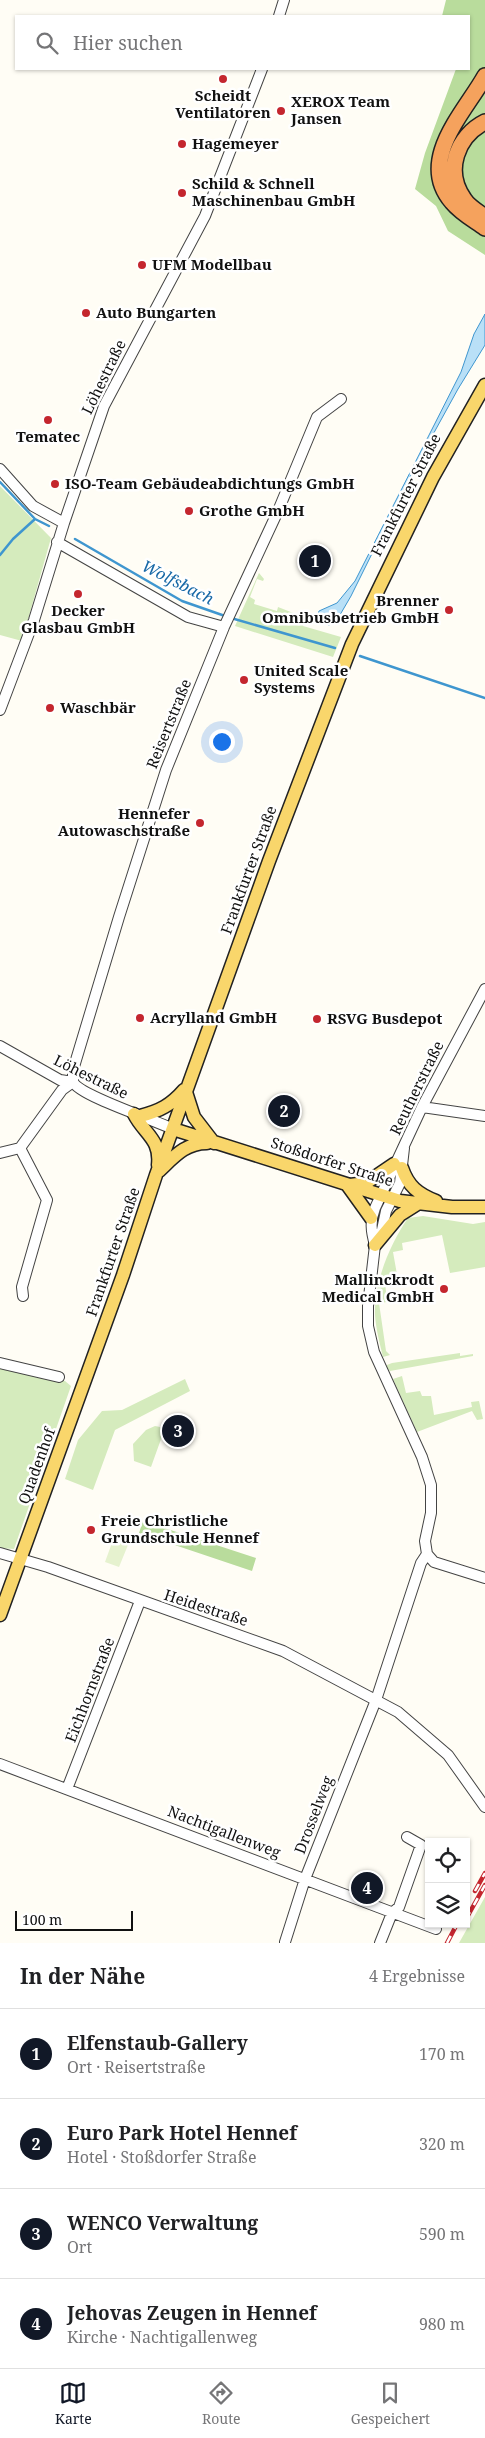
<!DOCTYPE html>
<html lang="de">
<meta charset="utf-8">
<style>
body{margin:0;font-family:"Noto Serif",serif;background:#f2f2f2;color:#202124}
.controls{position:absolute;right:15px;bottom:15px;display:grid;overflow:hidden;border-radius:0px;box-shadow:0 1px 4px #0004}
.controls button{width:45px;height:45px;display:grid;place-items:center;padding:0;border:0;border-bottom:1px solid #e0e0e0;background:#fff;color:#202124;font:25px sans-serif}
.scale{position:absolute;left:15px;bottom:12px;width:118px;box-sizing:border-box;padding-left:5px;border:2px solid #111;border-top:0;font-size:14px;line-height:18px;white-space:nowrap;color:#111;-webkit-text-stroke:4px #fff;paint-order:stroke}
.you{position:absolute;left:221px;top:741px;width:18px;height:18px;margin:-12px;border:4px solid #fff;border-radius:50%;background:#1a73e8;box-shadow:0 0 0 8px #1a73e833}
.badge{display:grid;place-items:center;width:32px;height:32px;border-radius:50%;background:#111827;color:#fff;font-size:16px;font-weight:700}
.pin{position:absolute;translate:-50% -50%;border:2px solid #fff;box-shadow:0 1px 5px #0006}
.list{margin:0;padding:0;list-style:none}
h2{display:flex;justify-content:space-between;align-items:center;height:65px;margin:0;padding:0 20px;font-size:21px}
h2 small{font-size:16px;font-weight:400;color:#757577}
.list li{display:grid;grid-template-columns:32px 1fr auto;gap:15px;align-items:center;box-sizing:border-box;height:90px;padding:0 20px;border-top:1px solid #e0e0e0}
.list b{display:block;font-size:19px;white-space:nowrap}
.list p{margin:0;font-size:16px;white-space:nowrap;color:#757577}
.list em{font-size:16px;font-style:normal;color:#757577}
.icon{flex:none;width:28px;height:28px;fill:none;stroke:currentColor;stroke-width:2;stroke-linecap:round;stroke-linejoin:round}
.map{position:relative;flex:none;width:485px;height:1943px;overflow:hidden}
.search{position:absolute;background:#fff;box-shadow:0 1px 4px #0004;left:15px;right:15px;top:15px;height:55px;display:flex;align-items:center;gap:12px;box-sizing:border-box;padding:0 18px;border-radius:0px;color:#757577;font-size:19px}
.sheet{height:425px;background:#fff}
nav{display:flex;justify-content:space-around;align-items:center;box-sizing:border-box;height:70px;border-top:1px solid #e0e0e0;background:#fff;font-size:14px;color:#757577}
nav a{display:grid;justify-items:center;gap:2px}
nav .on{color:#111827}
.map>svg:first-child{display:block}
.green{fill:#d5ebbd}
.forest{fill:#b9dc9c}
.pitch{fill:#e6f2cf}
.water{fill:#b9e0f7;stroke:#3f96cf}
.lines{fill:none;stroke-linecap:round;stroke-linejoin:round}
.stream{stroke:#3f96cf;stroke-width:2.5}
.minor-casing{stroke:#444;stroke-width:12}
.major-casing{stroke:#222;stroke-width:15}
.highway-casing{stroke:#222;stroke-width:18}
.minor{stroke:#fff;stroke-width:10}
.major{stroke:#f9d66b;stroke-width:12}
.highway{stroke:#f5a25d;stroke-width:15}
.rail-casing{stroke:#c4262e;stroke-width:4.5}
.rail{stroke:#fff;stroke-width:2.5;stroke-dasharray:8;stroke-linecap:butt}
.poi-dot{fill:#c4262e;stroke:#fff;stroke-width:2}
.labels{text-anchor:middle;stroke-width:5;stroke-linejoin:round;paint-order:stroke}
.poi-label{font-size:15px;font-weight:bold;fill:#111;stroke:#fff;text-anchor:start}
.street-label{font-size:15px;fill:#111;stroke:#fff}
.water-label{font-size:16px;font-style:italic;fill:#1768a6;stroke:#fff}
</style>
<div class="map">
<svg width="485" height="1943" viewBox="0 0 485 1943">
<rect width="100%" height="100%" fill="#fffdf5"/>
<path class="green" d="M0,486l51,52 -29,103 -22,-6z
M259,573l5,6 -1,2 -6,-2 -7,18 5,3 -1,4 23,7 1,-4 28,11 -3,8 38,11 -8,20 -98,-31z
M423,1216l50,8 12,-2v45l-35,6 -8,-38 -40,8 1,7 -10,2 5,28 -13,2 2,20 -8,1 7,48 4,4 -7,2c-3,-13 -7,-27 -8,-42 -1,-33 15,-71 33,-97z
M460,1353v3l13,-2v2l-83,15 -3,-3v-3l5,-2z
M0,1367l65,14 6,5 -57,163 -14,-1z
M402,1376l4,17 14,-2 2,5h9l3,19 38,-8 -1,-5 8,-1 4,18 -6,1 -5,-9 -55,21 -24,-53z
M185,1379l5,12 -75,39 -22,60 -28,-11 13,-39 24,-29 20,-1z
M155,1426l10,2 -14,39 -17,-6 -1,-17 13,-14z
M485,1897v46h-26z"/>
<path class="forest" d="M446,0h39v255l-37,-24 -12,-25 -21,-17 10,-36 31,-84h13v-53h-27z
M143,1521l113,37 -4,13 -113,-38z"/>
<path class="pitch" d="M113,1540l15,5 -9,22 -14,-5z"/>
<path class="water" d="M485,314v31l-27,44 -44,80 -63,127 -14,24 -8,5 -13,-4 3,-10 18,-8 18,-22 106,-209 13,-38z"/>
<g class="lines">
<path class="stream" d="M0,482l35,37
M75,539l107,62 43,15
M0,555l13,-16 22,-20 14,7
M231,618l104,30
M360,656l125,42"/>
<g class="minor-casing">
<path id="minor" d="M279,16l5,-16
M0,469l33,37 31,17
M57,542l131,75 36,10
M0,710l34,-90 30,-97 40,-117 101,-190 57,-147
M0,1046l60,34 13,2c7,14 82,38 100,47
M422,1107l63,9
M20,1148l27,52 -25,87 1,9
M404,1148l-4,35 -14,28 -4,19 -7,15 -7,61v20l6,26 48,105 9,28v28l-6,28 2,13 7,8 51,16
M0,1153l20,-5 42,-58 11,-8v-12l46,-153 47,-147 58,-143 54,-116 39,-94 24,-18
M375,1245c-4,-14 -5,-24 0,-37l47,-101 63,-118
M0,1363l59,14
M0,1553l48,14 235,84 115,61 50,43 37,52
M0,1764l436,165
M67,1789l73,-188
M285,1942l20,-63 71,-179 45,-137 6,-9
M380,1943l12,-30 7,-6 22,-62 -14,-8"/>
</g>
<g class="major-casing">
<path id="major" d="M186,1092l8,25 20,26
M134,1114c10,20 27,25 24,51
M140,1116c20,-5 31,-11 44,-26
M173,1129l227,72 52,6h33
M402,1168c6,18 16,26 34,33
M159,1171c15,-14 26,-28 48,-28
M350,1185l16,-2 28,-19
M348,1186l23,32
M375,1245l25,-30 19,-12
M0,1615l123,-340 33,-100 113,-314 83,-217 81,-167 52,-92"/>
</g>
<g class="highway-casing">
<path id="highway" d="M485,76c-20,36 -69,84 -33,126 9,11 22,18 33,26
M485,122c-28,14 -41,49 -21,77 4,7 14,13 21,18"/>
</g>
<use href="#minor" class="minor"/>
<use href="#major" class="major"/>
<use href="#highway" class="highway"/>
<g class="rail-casing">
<path id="rail" d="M475,1891l10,-18
M466,1919l19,-34
M447,1943l10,-19"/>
</g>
<use href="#rail" class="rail"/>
</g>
<g class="poi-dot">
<circle cx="223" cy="79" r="5"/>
<circle cx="281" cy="111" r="5"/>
<circle cx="182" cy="144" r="5"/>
<circle cx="182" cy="193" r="5"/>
<circle cx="142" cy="265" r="5"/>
<circle cx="86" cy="313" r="5"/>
<circle cx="48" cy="420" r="5"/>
<circle cx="55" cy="484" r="5"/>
<circle cx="189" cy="511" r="5"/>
<circle cx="78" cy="594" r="5"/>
<circle cx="449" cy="610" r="5"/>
<circle cx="244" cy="680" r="5"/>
<circle cx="50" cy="708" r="5"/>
<circle cx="200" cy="823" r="5"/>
<circle cx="140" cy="1018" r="5"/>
<circle cx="317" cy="1019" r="5"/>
<circle cx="444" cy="1289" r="5"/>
<circle cx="91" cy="1530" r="5"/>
</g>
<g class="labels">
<g class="poi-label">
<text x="223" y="101" text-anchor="middle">Scheidt<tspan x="223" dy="17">Ventilatoren</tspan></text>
<text x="291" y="107">XEROX Team<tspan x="291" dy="17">Jansen</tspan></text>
<text x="192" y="149">Hagemeyer</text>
<text x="192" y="189">Schild &amp; Schnell<tspan x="192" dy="17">Maschinenbau GmbH</tspan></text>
<text x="152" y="270">UFM Modellbau</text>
<text x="96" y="318">Auto Bungarten</text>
<text x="48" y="442" text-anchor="middle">Tematec</text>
<text x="65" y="489">ISO-Team Gebäudeabdichtungs GmbH</text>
<text x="199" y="516">Grothe GmbH</text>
<text x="439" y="606" text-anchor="end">Brenner<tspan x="439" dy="17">Omnibusbetrieb GmbH</tspan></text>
<text x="78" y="616" text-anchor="middle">Decker<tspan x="78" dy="17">Glasbau GmbH</tspan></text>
<text x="254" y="676">United Scale<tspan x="254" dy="17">Systems</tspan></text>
<text x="60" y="713">Waschbär</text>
<text x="190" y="819" text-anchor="end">Hennefer<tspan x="190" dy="17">Autowaschstraße</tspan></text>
<text x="150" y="1023">Acrylland GmbH</text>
<text x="327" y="1024">RSVG Busdepot</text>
<text x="434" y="1285" text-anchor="end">Mallinckrodt<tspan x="434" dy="17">Medical GmbH</tspan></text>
<text x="101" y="1526">Freie Christliche<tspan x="101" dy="17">Grundschule Hennef</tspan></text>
</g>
<g class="street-label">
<text transform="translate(104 377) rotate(-64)" y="5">Löhestraße</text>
<text transform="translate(406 495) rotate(-63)" y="5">Frankfurter Straße</text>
<text transform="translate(169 724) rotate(-68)" y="5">Reisertstraße</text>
<text transform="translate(249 870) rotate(-70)" y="5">Frankfurter Straße</text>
<text transform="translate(91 1077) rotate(26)" y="5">Löhestraße</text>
<text transform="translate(417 1088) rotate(-64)" y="5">Reutherstraße</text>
<text transform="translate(332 1162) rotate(18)" y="5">Stoßdorfer Straße</text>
<text transform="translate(113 1252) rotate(-71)" y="5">Frankfurter Straße</text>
<text transform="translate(37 1466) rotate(-70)" y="5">Quadenhof</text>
<text transform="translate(206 1608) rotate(18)" y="5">Heidestraße</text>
<text transform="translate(90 1690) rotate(-69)" y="5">Eichhornstraße</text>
<text transform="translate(314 1815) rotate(-69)" y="5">Drosselweg</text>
<text transform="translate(224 1832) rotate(21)" y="5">Nachtigallenweg</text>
</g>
<g class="water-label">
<text transform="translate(178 582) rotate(27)" y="6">Wolfsbach</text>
</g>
</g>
</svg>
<div class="controls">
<button><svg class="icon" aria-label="locate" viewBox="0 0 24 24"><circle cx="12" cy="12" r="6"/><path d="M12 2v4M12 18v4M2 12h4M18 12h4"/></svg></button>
<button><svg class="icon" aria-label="layers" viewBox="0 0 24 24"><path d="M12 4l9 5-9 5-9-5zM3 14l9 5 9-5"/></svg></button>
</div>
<div class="scale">100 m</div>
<div class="you"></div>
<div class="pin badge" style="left:315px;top:561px">1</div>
<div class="pin badge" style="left:284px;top:1111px">2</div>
<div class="pin badge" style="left:178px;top:1431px">3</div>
<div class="pin badge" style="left:367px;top:1888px">4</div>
<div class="search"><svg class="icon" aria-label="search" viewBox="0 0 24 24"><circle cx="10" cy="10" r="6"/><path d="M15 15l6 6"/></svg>Hier suchen</div>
</div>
<section class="sheet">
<h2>In der Nähe<small>4 Ergebnisse</small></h2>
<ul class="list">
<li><span class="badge">1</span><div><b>Elfenstaub-Gallery</b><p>Ort · Reisertstraße</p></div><em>170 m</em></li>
<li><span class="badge">2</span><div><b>Euro Park Hotel Hennef</b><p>Hotel · Stoßdorfer Straße</p></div><em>320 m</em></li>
<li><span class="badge">3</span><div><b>WENCO Verwaltung</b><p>Ort</p></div><em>590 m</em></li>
<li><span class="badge">4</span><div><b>Jehovas Zeugen in Hennef</b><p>Kirche · Nachtigallenweg</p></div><em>980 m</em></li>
</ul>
</section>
<nav>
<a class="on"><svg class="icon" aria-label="map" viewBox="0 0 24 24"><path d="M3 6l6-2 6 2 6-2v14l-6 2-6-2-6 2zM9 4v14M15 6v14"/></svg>Karte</a>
<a><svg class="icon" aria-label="directions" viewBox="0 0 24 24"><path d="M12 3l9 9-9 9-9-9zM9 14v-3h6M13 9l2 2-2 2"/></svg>Route</a>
<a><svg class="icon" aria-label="saved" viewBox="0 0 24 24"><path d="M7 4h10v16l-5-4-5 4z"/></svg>Gespeichert</a>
</nav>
